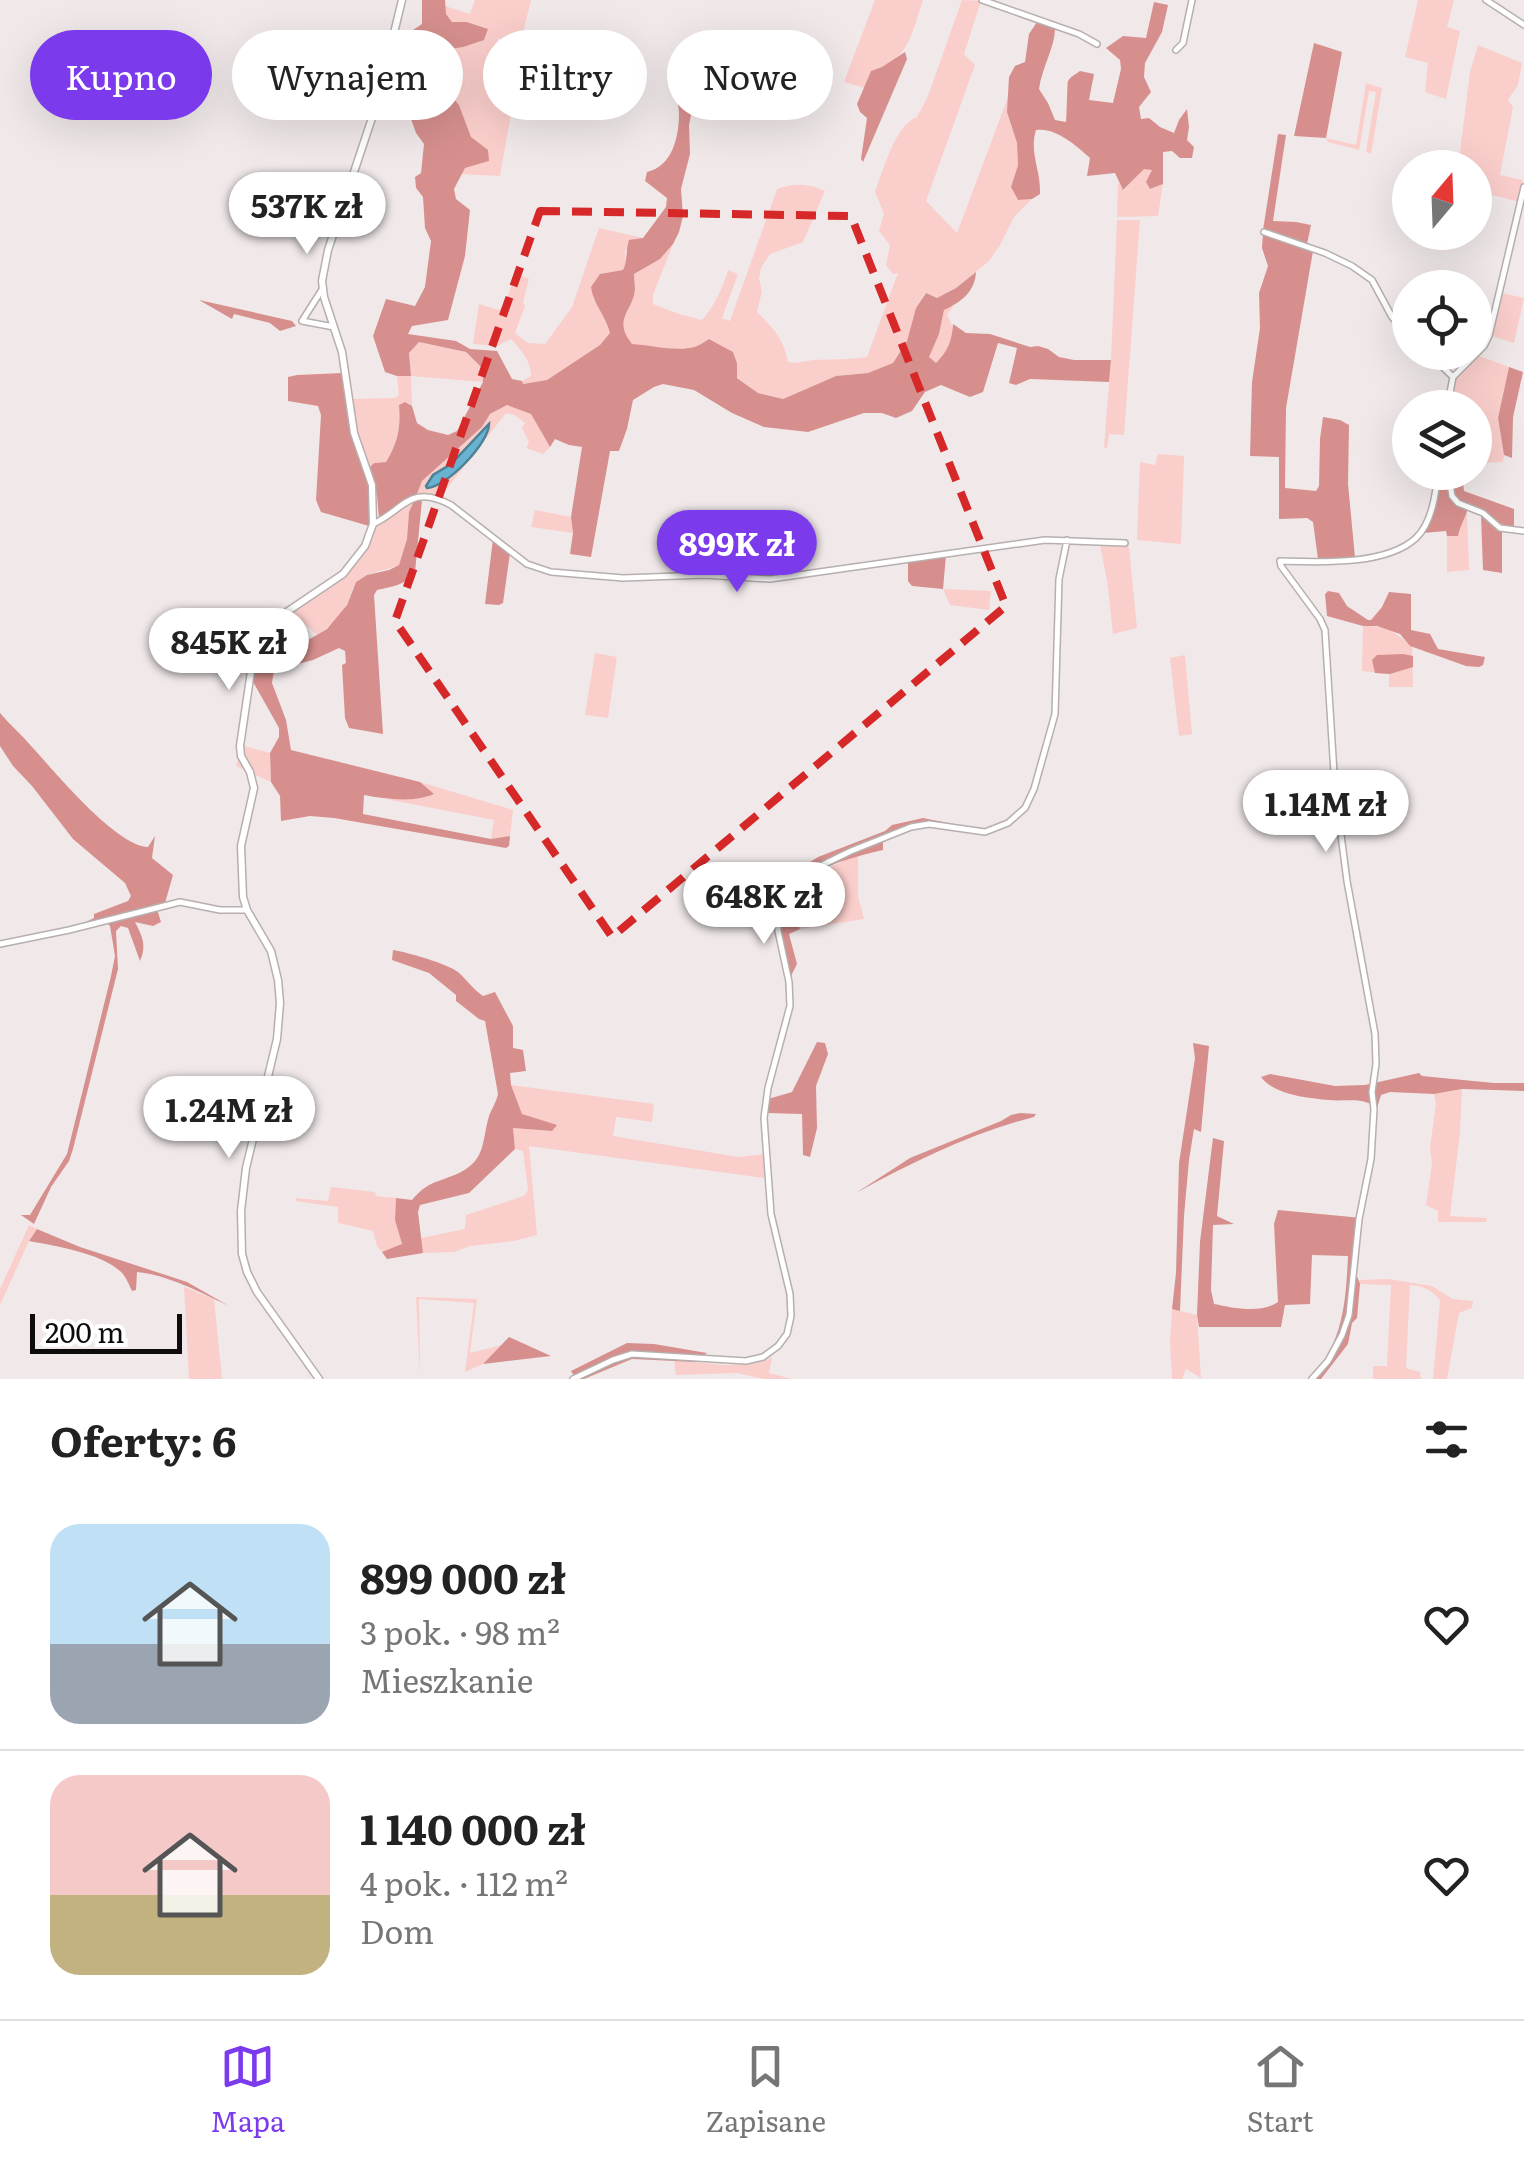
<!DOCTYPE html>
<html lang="pl">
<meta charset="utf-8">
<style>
body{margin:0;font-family:Literata,serif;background:#f6f6f6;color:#222;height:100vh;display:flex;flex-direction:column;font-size:38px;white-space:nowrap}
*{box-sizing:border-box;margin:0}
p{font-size:32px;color:#767676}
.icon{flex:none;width:55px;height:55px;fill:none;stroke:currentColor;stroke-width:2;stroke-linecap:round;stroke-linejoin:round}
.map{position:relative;height:1379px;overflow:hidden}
.panel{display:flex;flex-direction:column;background:#fff;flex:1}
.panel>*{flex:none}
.guide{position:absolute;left:30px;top:30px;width:1000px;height:90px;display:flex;gap:20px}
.needle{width:65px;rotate:19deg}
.buttons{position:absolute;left:1392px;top:150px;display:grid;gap:20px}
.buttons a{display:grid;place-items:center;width:100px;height:100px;border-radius:50%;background:#fff;box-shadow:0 10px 40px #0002;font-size:50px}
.scale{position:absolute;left:30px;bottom:25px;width:152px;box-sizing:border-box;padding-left:10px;border:5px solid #0e0b0b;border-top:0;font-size:28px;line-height:35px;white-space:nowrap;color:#0e0b0b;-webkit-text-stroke:8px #fff;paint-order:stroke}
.price{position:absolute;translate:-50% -85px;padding:0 22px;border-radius:35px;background:#fff;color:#222;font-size:32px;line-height:65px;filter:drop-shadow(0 2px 5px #0008)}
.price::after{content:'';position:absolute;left:50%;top:60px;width:30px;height:22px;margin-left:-15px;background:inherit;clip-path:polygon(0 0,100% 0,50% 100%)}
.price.current{background:#7c3aed;color:#fff}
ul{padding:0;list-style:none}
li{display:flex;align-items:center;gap:30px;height:250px;padding:0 50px}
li+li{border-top:2px solid #e0e0e0}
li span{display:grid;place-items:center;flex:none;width:280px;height:200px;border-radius:30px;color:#555}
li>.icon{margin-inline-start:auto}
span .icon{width:120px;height:120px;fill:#fffc;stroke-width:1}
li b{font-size:42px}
h2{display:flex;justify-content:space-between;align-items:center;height:120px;padding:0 50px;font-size:42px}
.tag{padding:0 35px;border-radius:45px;background:#fff;box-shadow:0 10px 40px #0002;font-size:35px;line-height:90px}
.tag.current{background:#7c3aed;color:#fff}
.dock{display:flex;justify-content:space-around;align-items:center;height:140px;border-top:2px solid #e0e0e0;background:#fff;font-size:28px;color:#767676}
.dock a{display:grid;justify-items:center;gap:5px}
.dock .current{color:#7c3aed}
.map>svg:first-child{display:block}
.green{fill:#facecb}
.forest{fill:#d68f8d}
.water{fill:#68b3d2;stroke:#4d8196;stroke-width:2.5}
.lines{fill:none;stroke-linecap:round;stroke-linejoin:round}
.minor-casing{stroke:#b6afae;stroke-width:8}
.tertiary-casing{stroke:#b6afae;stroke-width:9}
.minor{stroke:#fff;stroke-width:5}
.tertiary{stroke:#fff;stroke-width:6}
.marked{fill:none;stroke:#d62828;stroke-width:8;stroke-dasharray:20 12;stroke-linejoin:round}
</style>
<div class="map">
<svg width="1524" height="1379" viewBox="0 0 1524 1379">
<rect width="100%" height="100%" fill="#f1e9e9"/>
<path class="green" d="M475,0h56l-11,45 -22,-7 -9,34 25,25 -14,79 -39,-2 4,-6 24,-7 -18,-24 -12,-32 -21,-25v-7l4,-7 -2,-10 4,-6 19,-3 25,-18 -21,-7h-15l-6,-8 -1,-8 25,8z
M875,0h48c-12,35 -13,59 -52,71l-6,17 -21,-6z
M962,0l19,1 -17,53 11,11 -49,136 31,32 53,-141 -3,19 10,32 1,22 -7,22 7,13 14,-1 -18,18 -14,28 -11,16 -33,27 -19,10 -12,-5 -9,15 -9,33 -14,22 -25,10 -32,3 -53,23 -25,-6 -21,-16v-14l-4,-11 -23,-13c-6,3 -11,7 -16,8 -17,5 -43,-2 -62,-2 -20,-25 1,-34 3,-55 0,-5 -1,-11 -1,-16l26,-15 13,-15 -20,51v9l26,10 23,6c12,-13 21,-33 26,-50l10,4 -16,44 8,3 47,-132c16,-6 32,-6 48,2l-22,51 -33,12 -9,14 -2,11 3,12 -5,21c16,16 27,27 31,50 10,2 16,-1 26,-2 18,-1 35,0 53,-3l31,-84 -5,1 -7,-9 4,-20 -11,-14 5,-17 -9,-22c8,-21 20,-67 42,-75l11,-21z
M1418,0h36l-7,27 13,4 -14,68 -21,-7 3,-29 -23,-6z
M1478,45l44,18 -4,22 -10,15 5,7 -13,68 23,5 -4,22 -26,-7 -2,4 -16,-3v-28h-17l12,-96z
M1366,83l16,5 -11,66 -5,-2 10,-60 -7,-1 -10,59 -31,-8 -2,-4 30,7z
M1143,169h9l-1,20 12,-5 -5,32 -41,1 1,-34 6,7z
M1117,220h23l-16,215 -15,-1 -2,15 -3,-2 7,-87z
M599,228l44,10 -18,13 1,16 -3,3 -22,4 -8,24 11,16 7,19 -11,12 -53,35 -25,4v-3l9,-5c0,-16 -11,-27 -20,-37l-14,7 -24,-2 6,-40 19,6 7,-4 10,-33 14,6 -6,23 2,4 -10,27 13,10 17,1 27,-37z
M1502,293l22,5 -10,45 -22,-7z
M954,305l-7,10c12,18 3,34 -11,48l-8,-5 11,-24 5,-25z
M419,342l47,10 17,17v13l-72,-6 1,30 -7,-4 -5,3c1,22 -2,37 -14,57l-12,1 -5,5 -13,-36 -5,-33 43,-1 5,-3 -2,-19 14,-1 -2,-22z
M1479,356l30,11 -11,51 6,37 -1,7 -21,1 -7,3v-58h-26l5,-29z
M507,405l24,9 19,33 -7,7 -17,-6 3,-6 -7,-14 3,-5 -11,-8 -8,-2 -65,83 -24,-2 5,-13 60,-54 8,-13z
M1158,454l26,2 -3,88 -44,-4 3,-78 15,3z
M414,501l-5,11 -2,27 -8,26c-13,6 -35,7 -44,19 -3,5 -4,10 -6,15 -6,15 -19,28 -32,36l-26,-24 41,-24 12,-10 21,-24 10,-24 33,-27z
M535,510l36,7 2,16 -42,-6z
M1467,513l2,57 -22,2v-36h11l3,-16z
M1100,545l29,2 8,81 -24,6 -6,-54z
M943,589l48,2 -2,19 -39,-5z
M1363,626c26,0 32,6 49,21l1,40h-24v-13l-27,-3z
M595,653l22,4 -9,61 -23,-3z
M1185,655l7,79 -13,2 -9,-78z
M244,746l26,7 1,29 -35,-16z
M420,782l93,28 -3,26 -19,3 3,-19 -108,-21 41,-2 6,-3z
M858,855v41l6,23 -64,10 -8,-19c12,-35 35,-41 66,-55z
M511,1085l143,19 -2,18 -36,-5 -3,19 125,21 26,-3v24l-235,-32 8,89 -23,6 -44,5 -16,6 -31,1 -2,-15 44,-9 1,-14 58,-19 4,-6 -5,-39 -8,-2 -2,-21 38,3 -29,-17z
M1462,1089l-2,43 -10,84 37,2 -1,4h-48v-11l-12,-6 6,-42 -2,-16 6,-43 -2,-10z
M331,1187l44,5 1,4 20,2 -1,22 7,25 -20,7 -5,-6 -4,-15 -35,-8v-16l-43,-6 1,-3 32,3z
M29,1225l8,4 -8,12 -29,64v-16z
M1389,1279l43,7 21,13 20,2 -1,7 -13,5 -12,66h-14l7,-79c-9,-10 -16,-14 -30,-15l-4,83 14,4 1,7h-48v-13h14l4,-81 -31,-1 -2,-4z
M184,1287l30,12 8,80h-33z
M416,1297l61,2 -7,54 32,-8 -19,19 -18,8 9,-69 -55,-4 1,77z
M1172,1309l25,6 4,63 -15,-9 -4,10h-10l-2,-38z
M772,1357l-3,16 23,6h-28l-27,-6 -61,2 -2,-15c31,2 70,12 98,-3z"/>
<path class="forest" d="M422,0h23l1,14 6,8h15l21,7 -4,11 -21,7 -19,3 -4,6 3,10 -5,8v6l21,25 12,32 17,13 1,11 -24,7 -11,21 2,10 14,11 -5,46 -17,64 -36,6 -4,8 48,7 14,8 27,2 15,28 10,2 1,3 24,-4 53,-35 10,-12c-4,-17 -17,-29 -19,-46l9,-13 23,-4c4,-6 3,-21 6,-30l14,-2 23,-31 1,-9 -22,-17 2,-9c26,-6 32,-36 32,-59 0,-5 -2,-10 -2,-16 1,-11 9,-19 18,-25l4,5 -10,48 1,29 -9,35 2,27 -4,16 -6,12 -13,15 -26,15c0,5 1,11 1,16 -2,21 -23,29 -3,54 18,1 45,8 62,3 5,-1 10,-5 15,-8l24,13 4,11v15l21,15 25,6 53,-23 32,-3 25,-10 14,-22 9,-33 10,-15 11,5 19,-10 20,-16c-1,20 -15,30 -32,38l-5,24 -10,23 7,6c12,-12 16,-22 17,-39l13,9 24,1 40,13 8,-1 10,3 11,8 15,3h37l-2,22 -79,-3 -14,6 -7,-2 8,-35 -19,-5 -15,49 -13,5 -29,-12 -16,7 -13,19 -16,7 -14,-5h-18l-56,19 -44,-5 -32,-14 -38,-23 -31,-6 -9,3 -21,13 -6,29 -8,22h-9l-19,106 -21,-3 3,-21 -2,-16 11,-70 -13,-2 -14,-6 -5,8 -19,-33 -24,-9 -17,9 -8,13 -60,54 -5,13 -14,6 -24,19 -2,-24 -8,-27 5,-5 12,-1c12,-20 15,-35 13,-57l6,-3 7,4 5,17 11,7 20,5 9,-4 26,-49v-13l-17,-17 -47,-10 -10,11 2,23h-14l-12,-4 -12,-36 13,-37 29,7 10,-19 6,-46 -6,-13 -2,-31 -7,-9 -1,-11 6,-4 3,-29 -8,-11 -16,-45 2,-26 8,-20v-10l12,-8z
M1154,2l14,3 -6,27 -17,31 -1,14 7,15 -12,15 2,12 8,-1 11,9 14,6 5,-13 8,-11 2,18 -2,13 7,7 -2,11h-12l-8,-7 -9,1v32l-13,5 -4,-7 6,-12 -8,-1 -21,21 -8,-17 -28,3 3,-18c-14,-13 -35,-31 -54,-28 -7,23 5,40 4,64l-8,5 -14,1 -7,-13 7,-22 -1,-22 -10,-31 2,-35 6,-11 10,-4 4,-28 8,-12 18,7c0,18 -13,38 -16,60l9,14 7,17 11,2c1,-7 1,-39 2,-41 3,-5 8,-7 12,-10l14,3 -5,26 24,3 8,-34 -1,-9 -14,-12 17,-12 23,2z
M1314,43l28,9 -16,86 -32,-2z
M905,52l2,7 -44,103 -2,-3 6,-41 -7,-6 -3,-8 14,-33 11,-4z
M1278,134l8,1 -13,86 23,1 15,3 -4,19 -44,-14z
M1263,233l50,18 -27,157 -1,80 31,3 3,-5 1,-47 3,-22 17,3 9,5 -1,59 7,73 -37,2 -5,-37 -6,-4 -28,1v-62l-29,-1 2,-74 8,-54 -1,-35 9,-27 -6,-18z
M199,300l93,21 4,5 -16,5 -10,-8 -36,-9 -2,5z
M1509,367l14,5 -10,45 -1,41 -8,-3 -6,-37z
M343,373l8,59 16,40 3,21 -1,33 -48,-14 -5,-12 5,-85 -3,-9 -30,-5v-24l9,-2z
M1440,473h22l2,18 50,18v19c-18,-3 -28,-17 -45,-23 -3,12 -8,18 -11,31h-11l-1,-5 -23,2 13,-31z
M422,500l-7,72c-11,14 -21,14 -38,18l-3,5 9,139 -34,-6 -4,-10 -3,-53 4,-2 -1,-12 -6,-3 -26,12 -39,10 -2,13 14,37 5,30 129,32 14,12c-21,9 -48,5 -70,1l-1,19 128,25 19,-3 -1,10 -3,2 -172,-30 -24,-2 -29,5 -1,-25 -9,-14 -1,-29 9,-16v-9l-27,-48 6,-34 5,20 64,-37 20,-24 9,-23 11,-7 22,-5 10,-5 8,-26 2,-27 5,-11z
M1481,515l21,15v43l-19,-3z
M493,539l17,14 -7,50 -4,2 -14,-1z
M946,555l-3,34 -31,-3 -4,-5v-19z
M1328,591l11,2 8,13 21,14h3l11,-13 7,-15 22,2v36l19,4 8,15 47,8 -2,8 -4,2 -13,-1 -56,-20 -10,-12 -23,-8h-14l-36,-10 -2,-22z
M1403,654l10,2v11l-23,7 -15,-1 -3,-13 5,-5z
M0,713c10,12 22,22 32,34 23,25 84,99 116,100l7,-11 -3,22 21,17 -8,28 -89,24 18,-9v-4l34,-13 3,-5 -6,-13 -52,-44 -41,-53 -19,-20 -13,-20z
M923,818l56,11 -53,-8 -75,27 -32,15 -15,9 -21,22 -7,19v23c-4,-20 -7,-36 2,-54l40,-25 67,-26 7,-6z
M883,842v8c-17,4 -57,14 -70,25 -9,7 -18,24 -21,35l8,19 -11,5 8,30 -7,14c-4,-19 -13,-42 -10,-62 7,-46 65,-62 103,-74z
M157,909l4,13 -8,4 -18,-4c7,14 12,23 5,39l-12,-33 -7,-2 -5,5 2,38 -45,180 -4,12 -18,26 -17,37 -13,-9h9l37,-61 44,-178 4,-20 -5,-30 -3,-3z
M393,950c14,2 55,14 65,22 9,8 15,17 25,24l12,-4 18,34v22l10,2 3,21 -16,2 1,12 11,29 35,11 -5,6 -39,-3 2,21 -46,44 -49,12 -2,7 5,41 -36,6 -5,-7 20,-8 -7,-24 1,-22 16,2c18,-21 27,-17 49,-28 25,-13 21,-32 28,-56 3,-8 7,-13 9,-22l-13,-73 -6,-2 -23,-18v-6l-27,-22 -37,-13z
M817,1042l8,1 3,11 -12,32 1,42 -7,29 -7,-2 -1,-41 -35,-1 1,-14 24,-7z
M1193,1043l16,3 -8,86 -7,-3 -5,31 -5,56 -4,95 -8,-2 4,-36 3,-110 16,-105z
M1419,1073l3,3 72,7h30v8l-62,-2 -28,5 -44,-2 -9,3 -4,13c-14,-12 -31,-6 -48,-8 -21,-2 -55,-5 -68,-23l9,-3 65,12 30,-1z
M1020,1113l16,1 -2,3c-63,16 -121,45 -178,76l54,-35 91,-37 10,-6z
M1213,1138l11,3 -7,75 17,8 -21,1 -2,65 3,14c19,4 47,10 64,-2l-4,-78 4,-14 84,8 -6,56 4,10 -3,34 -5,5 -4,21 -27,35h-13c35,-32 38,-78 40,-123l-36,-1 -2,49 -25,1 -4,22h-82l-2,-12 3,-73z
M37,1229l43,18 107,35 42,24c-29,-14 -61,-31 -92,-34l-1,18 -4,1c-3,-6 -6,-15 -12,-20 -20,-18 -64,-25 -91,-30z
M509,1337l42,19 -68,8z
M627,1343l27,1 53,9 -11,9 -64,-3 -48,20h-8l-5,-8z"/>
<path class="water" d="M489,424c0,19 -42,63 -62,64l-1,-2 7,-11 18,-11z"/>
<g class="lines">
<g class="minor-casing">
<path id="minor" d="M982,0l97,34 18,10
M1486,0l38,25
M1176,50l7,-7 9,-43
M1264,232l61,21 27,13 20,14 20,37 18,20
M323,288l-21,33 32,6
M1427,352l26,25
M1447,408l6,-31 31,-31 5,-10 35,-149
M1448,472l4,24 6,7 25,10 17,15 24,3
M373,524c31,-14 37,-41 78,-19l76,59 24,8 72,6 82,-3 65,4 275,-39 80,3
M0,944l69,-14 111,-28 40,8h27
M573,1379l40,-19 19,-6 114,7 17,-4 15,-11 9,-12 4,-18 -1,-22 -19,-80 -7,-96 4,-30 22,-82 -1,-24 -11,-51v-19l3,-10 13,-19 12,-10 45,-22 60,-24 18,-3 56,8 23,-9 17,-15 9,-19 21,-75 4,-135 8,-39
M1312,1379l16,-18 14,-26 7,-20 10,-96 12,-60 3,-50 -2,-17 4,-28 -1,-30 -28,-153 -12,-92 -10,-159 -5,-11 -39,-53 -1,-5c38,1 106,5 136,-23 16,-15 20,-45 22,-66"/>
</g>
<g class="tertiary-casing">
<path id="tertiary" d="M319,1379l-62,-87 -10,-20 -5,-18 -1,-43 5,-43 31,-129 3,-36 -2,-23 -7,-29 -24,-41 -4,-13 -2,-51 13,-58 -4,-16 -9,-16 -1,-10 14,-95 6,-21 83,-56 22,-28 8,-22 -1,-39 -18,-52 -12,-81 -18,-55 -2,-16 6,-31 49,-147 25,-103"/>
</g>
<use href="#minor" class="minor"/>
<use href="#tertiary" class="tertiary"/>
</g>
<path class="marked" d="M540,211l311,5 155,390 -394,331 -217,-316z"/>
</svg>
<div class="buttons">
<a><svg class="needle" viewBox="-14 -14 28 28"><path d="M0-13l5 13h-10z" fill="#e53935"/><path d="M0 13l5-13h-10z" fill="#767676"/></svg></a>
<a><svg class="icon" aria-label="locate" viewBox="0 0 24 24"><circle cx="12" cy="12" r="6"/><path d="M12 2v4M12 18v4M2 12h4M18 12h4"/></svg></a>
<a><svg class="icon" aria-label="layers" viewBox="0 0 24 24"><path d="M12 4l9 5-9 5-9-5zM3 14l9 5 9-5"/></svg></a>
</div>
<div class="scale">200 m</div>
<b class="price" style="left:307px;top:257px">537K zł</b>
<b class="price current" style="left:737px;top:595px">899K zł</b>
<b class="price" style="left:229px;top:693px">845K zł</b>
<b class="price" style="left:1326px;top:855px">1.14M zł</b>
<b class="price" style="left:764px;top:947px">648K zł</b>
<b class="price" style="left:229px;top:1161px">1.24M zł</b>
<div class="guide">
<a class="tag current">Kupno</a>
<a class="tag">Wynajem</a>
<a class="tag">Filtry</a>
<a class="tag">Nowe</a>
</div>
</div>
<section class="panel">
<h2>Oferty: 6<svg class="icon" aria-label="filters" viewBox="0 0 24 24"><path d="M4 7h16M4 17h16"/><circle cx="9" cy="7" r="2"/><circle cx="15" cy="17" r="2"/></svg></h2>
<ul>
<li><span style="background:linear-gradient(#bfe0f5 60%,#9aa5b1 0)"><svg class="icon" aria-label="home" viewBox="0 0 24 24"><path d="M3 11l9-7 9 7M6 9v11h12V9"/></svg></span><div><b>899 000 zł</b><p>3 pok. · 98 m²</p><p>Mieszkanie</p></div><svg class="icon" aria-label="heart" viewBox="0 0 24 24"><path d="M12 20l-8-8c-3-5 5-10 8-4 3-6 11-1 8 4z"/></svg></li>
<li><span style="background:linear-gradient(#f6c9c9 60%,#c2b280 0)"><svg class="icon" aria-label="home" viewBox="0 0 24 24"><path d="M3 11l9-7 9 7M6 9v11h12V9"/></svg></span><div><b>1 140 000 zł</b><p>4 pok. · 112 m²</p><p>Dom</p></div><svg class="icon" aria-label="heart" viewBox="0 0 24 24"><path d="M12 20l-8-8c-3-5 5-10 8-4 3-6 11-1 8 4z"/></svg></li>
</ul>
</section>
<nav class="dock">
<a class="current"><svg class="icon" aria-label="map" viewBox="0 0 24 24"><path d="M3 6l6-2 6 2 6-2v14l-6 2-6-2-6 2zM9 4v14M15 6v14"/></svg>Mapa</a>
<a><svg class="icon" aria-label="saved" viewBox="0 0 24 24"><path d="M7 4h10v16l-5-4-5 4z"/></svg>Zapisane</a>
<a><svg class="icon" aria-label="home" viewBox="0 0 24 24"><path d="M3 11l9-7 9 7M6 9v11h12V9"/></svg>Start</a>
</nav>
